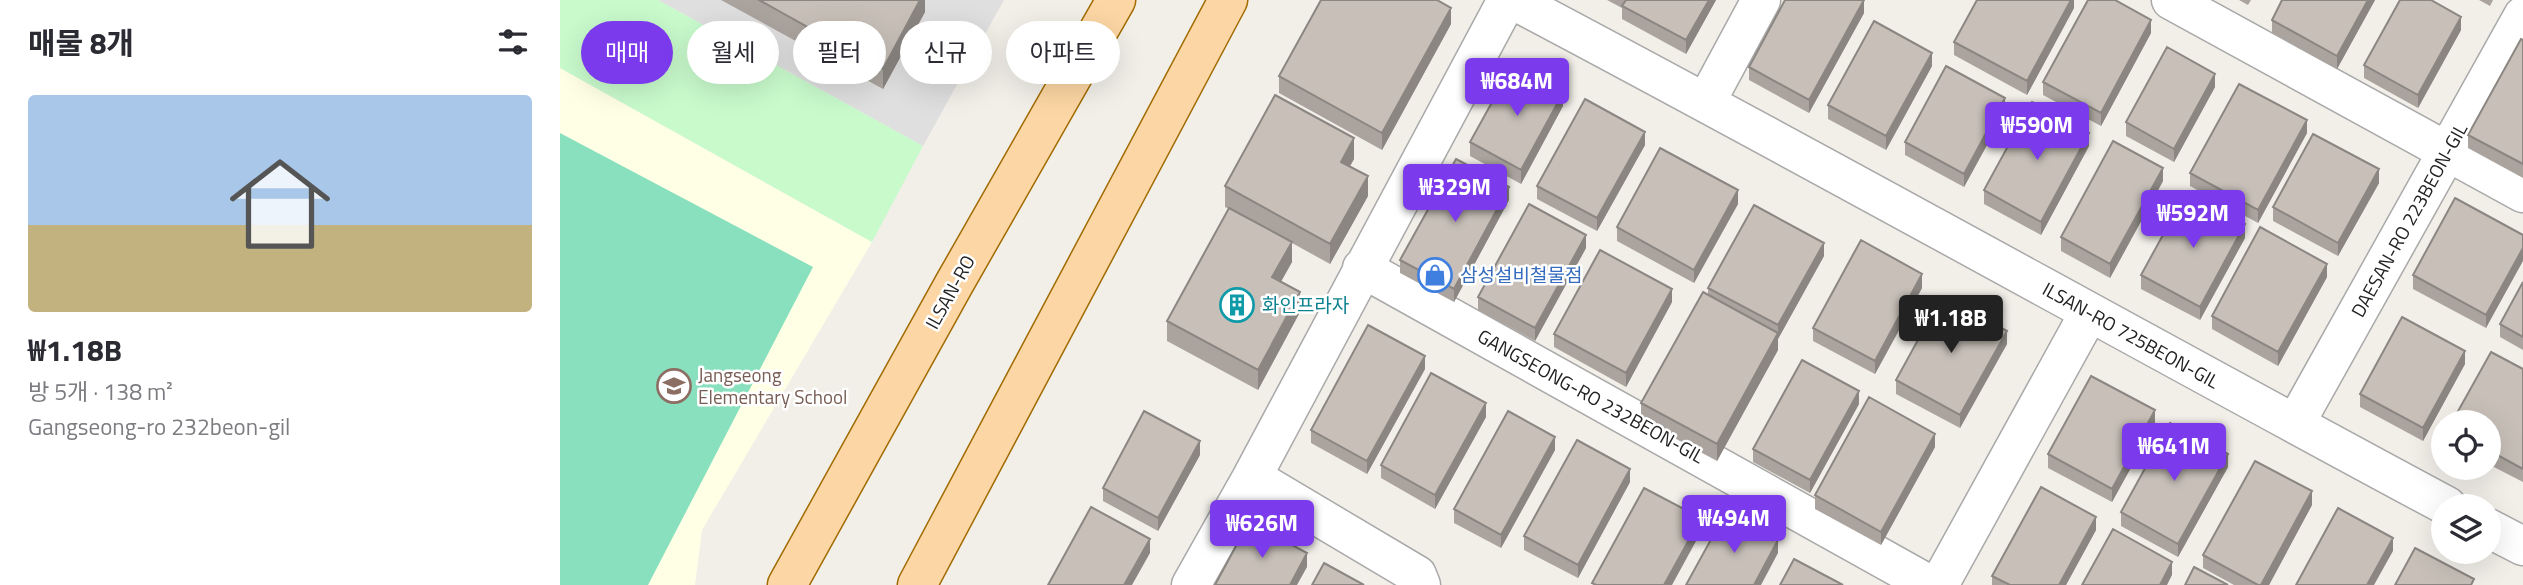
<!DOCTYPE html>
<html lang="ko">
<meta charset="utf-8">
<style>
body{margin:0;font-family:"Titillium Web","Noto Sans KR",sans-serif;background:#f7f7f7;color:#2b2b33;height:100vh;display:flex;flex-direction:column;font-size:26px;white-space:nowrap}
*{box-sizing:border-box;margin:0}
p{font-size:23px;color:#7c7c81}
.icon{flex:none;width:38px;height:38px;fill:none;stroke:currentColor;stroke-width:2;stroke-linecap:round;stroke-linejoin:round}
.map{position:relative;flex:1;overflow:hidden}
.panel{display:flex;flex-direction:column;background:#fff;width:560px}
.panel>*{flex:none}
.banner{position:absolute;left:21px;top:21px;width:665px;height:63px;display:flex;gap:14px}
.buttons{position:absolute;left:1871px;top:410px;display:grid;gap:14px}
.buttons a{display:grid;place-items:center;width:70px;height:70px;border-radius:50%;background:#fff;box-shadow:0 7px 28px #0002;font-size:35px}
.price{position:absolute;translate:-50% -60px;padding:0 16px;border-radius:7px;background:#7c3aed;color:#fff;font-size:23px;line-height:46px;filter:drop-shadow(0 2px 4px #0008)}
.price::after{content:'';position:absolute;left:50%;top:42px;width:21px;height:16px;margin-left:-10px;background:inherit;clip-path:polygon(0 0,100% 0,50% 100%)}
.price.current{background:#222;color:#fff}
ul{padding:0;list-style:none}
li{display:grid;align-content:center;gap:14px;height:371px;padding:0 28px}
li span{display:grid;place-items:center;height:217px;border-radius:7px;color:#555}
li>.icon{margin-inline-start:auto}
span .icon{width:126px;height:126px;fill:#fffc;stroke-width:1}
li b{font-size:30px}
h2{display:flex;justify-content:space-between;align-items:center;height:84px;padding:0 28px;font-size:30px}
.pill{padding:0 24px;border-radius:32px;background:#fff;box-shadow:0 7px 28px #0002;font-size:24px;line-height:63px}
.pill.current{background:#7c3aed;color:#fff}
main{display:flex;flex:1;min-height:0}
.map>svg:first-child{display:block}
.residential{fill:#e0dfdf}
.education{fill:#ffffe5}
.park{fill:#c8facc}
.pitch{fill:#88e0be}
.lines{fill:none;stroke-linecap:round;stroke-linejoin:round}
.minor-casing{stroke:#a9a9a9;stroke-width:41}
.primary-casing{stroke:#a06b00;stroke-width:41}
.minor{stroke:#fff;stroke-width:38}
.primary{stroke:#fcd6a4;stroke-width:38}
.wall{fill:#aba49e}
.shaded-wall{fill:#8b8681}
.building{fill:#c7bfb8;stroke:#8b8681;stroke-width:2}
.labels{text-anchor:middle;stroke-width:5;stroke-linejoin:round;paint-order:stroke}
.street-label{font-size:19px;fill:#222;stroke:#fff}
.shop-label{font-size:19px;fill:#366cbe;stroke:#fff;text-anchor:start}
.culture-label{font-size:19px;fill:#0d838f;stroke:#fff;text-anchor:start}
.education-label{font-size:19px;fill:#785e54;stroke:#fff;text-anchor:start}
</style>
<main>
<section class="panel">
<h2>매물 8개<svg class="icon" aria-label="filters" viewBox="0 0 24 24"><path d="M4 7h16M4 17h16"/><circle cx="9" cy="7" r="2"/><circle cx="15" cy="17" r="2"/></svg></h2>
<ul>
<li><span style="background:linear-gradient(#a9c7e8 60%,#c2b280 0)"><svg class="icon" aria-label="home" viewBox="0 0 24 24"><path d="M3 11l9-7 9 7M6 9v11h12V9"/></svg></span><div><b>₩1.18B</b><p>방 5개 · 138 m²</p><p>Gangseong-ro 232beon-gil</p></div></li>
</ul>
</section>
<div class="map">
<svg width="1963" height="585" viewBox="0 0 1963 585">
<rect width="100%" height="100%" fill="#f2efe9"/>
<path class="residential" d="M98,0h346l-81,146z"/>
<path class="education" d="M0,68l312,174 -170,288 -7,55h-135z"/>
<path class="park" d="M0,0h98l265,146 -51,96 -312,-174z"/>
<path class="pitch" d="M0,133l253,134 -165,318h-88z"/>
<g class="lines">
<g class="minor-casing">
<path id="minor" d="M953,0c313,165 622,339 934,506
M1611,0l352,193
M1146,102l55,-102
M802,268l568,317
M1735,424l228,-408
M692,477l165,98 4,10
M1928,528l35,18
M631,585l61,-108 255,-477
M1379,585l150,-272"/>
</g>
<g class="primary-casing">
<path id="primary" d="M227,585l167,-301 162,-284
M357,585l311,-585"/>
</g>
<use href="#minor" class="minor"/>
<use href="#primary" class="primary"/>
</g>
<path class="wall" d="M161,0h204v12l-42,77z
M1047,0h109l-30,54 -64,-35v-11z
M1514,0v8l-47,87 -73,-40v-13z
M1679,0h12l-3,5z
M1815,0l-38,69 -65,-36v-13z
M1919,0h14l-3,6z
M1304,13l-55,100 -60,-33v-13z
M891,24l-69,126 -103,-57v-17z
M1901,30l-43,78 -54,-30v-13z
M1591,33l-50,93 -58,-31v-13z
M1963,40v138l-55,-30v-13z
M1372,66l-46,84 -58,-31v-14z
M1655,87l-41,75 -48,-26v-14z
M1003,106l-42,78 -51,-28v-14z
M1445,112l-41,75 -59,-32v-13z
M1747,133l-49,90 -68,-37v-13z
M1085,145l-48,86 -60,-32v-13z
M1529,146l-48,89 -57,-31v-14z
M794,159l-4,7 18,30 -38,68 -38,-21v19l-11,20 19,30 -42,78 -91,-49v-20l62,-112 -4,-2v-21z
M1603,181l-53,97 -49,-27v-14z
M1819,183l-41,73 -65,-35v-14z
M949,200l-55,102 -54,-29v-13z
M1178,204l-44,79 -77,-42v-14z
M1963,235l-37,93 -73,-39v-14z
M1685,238l-45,82 -59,-31v-14z
M1026,248l-51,93 -57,-31v-13z
M1264,256l-46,83v11l-61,111 -76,-41v-17l67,-108v-7z
M1767,277l-49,89 -66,-37v-13z
M1963,282v68l-23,-13v-13z
M1362,288l-47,86 -62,-33v-13z
M1112,302l-46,85 -72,-40v-13z
M1447,344l-47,84 -64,-34v-14z
M1905,364l-42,77 -63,-34v-13z
M865,369l-58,105 -56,-31v-13z
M1963,369v113l-35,-18v-42z
M1299,404l-49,89 -57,-31v-13z
M926,417l-51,92 -54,-31v-13z
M1595,424l-43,78 -64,-34v-14z
M1375,447l-54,98 -66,-36v-14z
M995,450l-54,98 -47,-25v-14z
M640,455l-42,76 -55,-30v-13z
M1668,467l-50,90 -57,-31v-14z
M1070,482l-52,96 -54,-28v-14z
M1752,505l-43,80h-35l-31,-17v-13z
M1536,530l-30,55h-74v-9z"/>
<path class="shaded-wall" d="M360,0h5v12l-42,77v-20z
M1149,0h7l-30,54v-14z
M1304,0v13l-55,100v-13z
M1511,0h3v8l-47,87v-14z
M1808,0h7l-38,69v-13z
M891,8v16l-69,126v-17z
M1901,17v13l-43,78v-13z
M1591,20v13l-50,93v-13z
M1372,53v13l-46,84v-14z
M1655,74v13l-41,75v-13z
M1003,93v13l-42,78v-14z
M1445,98v14l-41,75v-13z
M1747,120v13l-49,90v-13z
M1085,132v13l-48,86v-13z
M1529,133v13l-48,89v-13z
M794,138v21l-13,23v-20z
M1603,168v13l-53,97v-14z
M1819,169v14l-41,73v-13z
M808,176v20l-38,68v-20z
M949,187v13l-55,102v-13z
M1178,190v14l-44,79v-13z
M1685,224v14l-45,82v-13z
M1026,235v13l-51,93v-13z
M732,242v20l-20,35v-20z
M1264,243v13l-46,83v11l-61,111v-17l61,-111v-8z
M1963,248v13l-37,67v-13z
M1767,264v13l-49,89v-14z
M1362,274v14l-47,86v-13z
M1112,289v13l-46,85v-14z
M740,292v20l-42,78v-20z
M1447,331v13l-47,84v-13z
M1905,351v13l-42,77v-13z
M865,356v13l-58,105v-13z
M1299,391v13l-49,89v-13z
M926,403v14l-51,92v-14z
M1595,410v14l-43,78v-13z
M1375,434v13l-54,98v-13z
M995,437v13l-54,98v-13z
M640,441v14l-42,76v-13z
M1668,454v13l-50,90v-13z
M1070,469v13l-52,96v-13z
M1752,491v14l-43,80h-8z
M1536,517v13l-30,55h-7z
M1141,518v14l-29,53h-8z
M1833,538v13l-19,34h-7z
M590,539v14l-18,32h-8z
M1218,540v13l-17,32h-7z
M747,553v14l-10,18h-7z
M1612,562v13l-5,10h-7z"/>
<path class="building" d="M199,0h161l-37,69z
M761,0h116l14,8 -69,125 -103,-57z
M1066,0h83l-23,40 -64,-34z
M1225,0h79l-55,100 -60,-33z
M1417,0h94l-44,81 -73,-39z
M1528,0h27l36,20 -50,93 -58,-31z
M1722,0h86l-31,56 -65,-36z
M1840,0h31l30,17 -43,78 -54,-30z
M1314,21l58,32 -46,83 -58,-31z
M1961,39l2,1v124l-55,-29z
M1607,47l48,27 -41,75 -48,-27z
M952,66l51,27 -42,77 -51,-28z
M1386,66l59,32 -41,76 -59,-32z
M1679,84l68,36 -49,90 -68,-37z
M715,95l79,43 -13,24 27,14 -38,68 -105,-58z
M1025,99l60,33 -48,86 -60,-32z
M1472,102l57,31 -48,89 -57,-32z
M1753,134l66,35 -41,74 -65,-36z
M1553,141l50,27 -53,96 -49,-27z
M1100,148l78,42 -44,80 -77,-43z
M896,159l53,28 -55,102 -54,-29z
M1626,193l59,31 -45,83 -59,-32z
M1895,198l68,37v13l-37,67 -73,-40z
M969,204l57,31 -51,93 -57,-31z
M1194,205l70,38 -46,82 -70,-37z
M669,208l63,34 -20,35 28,15 -42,78 -91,-49z
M1700,227l67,37 -49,88 -66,-36z
M1301,240l61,34 -47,87 -62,-33z
M1040,250l72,39 -46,84 -72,-39z
M1963,282v55l-23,-13z
M1143,292l75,41 -61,111 -76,-41z
M1382,296l65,35 -47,84 -64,-35z
M1842,317l63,34 -42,77 -63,-34z
M808,325l57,31 -58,105 -56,-31z
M1931,352l32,17v100l-35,-19v-28h-36z
M1242,360l57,31 -49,89 -57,-31z
M871,373l55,30 -51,92 -54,-30z
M1531,376l64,34 -43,79 -64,-35z
M1309,397l66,37 -54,98 -66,-37z
M584,411l56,30 -42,77 -55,-30z
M948,411l47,26 -54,98 -47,-26z
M1610,423l58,31 -50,90 -57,-32z
M1017,440l53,29 -52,96 -54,-29z
M1695,461l57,30 -51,94h-3l-55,-30z
M1481,487l55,30 -37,68h-49l-18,-9z
M1084,488l57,30 -37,67h-68l-4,-2z
M531,507l59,32 -26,46h-76z
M1778,508l55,30 -26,47h-71z
M1166,512l52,28 -24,45h-68z
M689,522l58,31 -17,32h-75z
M1553,529l59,33 -12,23h-78z
M1855,548l59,31 -3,6h-76z
M1234,559l49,26h-63z
M764,563l40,22h-52z
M1634,567l34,18h-43z"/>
<defs>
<g id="shop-ring" transform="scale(1.75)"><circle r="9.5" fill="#fff" stroke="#3f7fe0" stroke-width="1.5"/><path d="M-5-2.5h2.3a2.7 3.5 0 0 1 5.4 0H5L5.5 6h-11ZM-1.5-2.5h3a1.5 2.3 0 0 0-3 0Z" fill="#3f7fe0"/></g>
<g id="building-ring" transform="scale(1.75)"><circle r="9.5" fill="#fff" stroke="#0f9aa8" stroke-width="1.5"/><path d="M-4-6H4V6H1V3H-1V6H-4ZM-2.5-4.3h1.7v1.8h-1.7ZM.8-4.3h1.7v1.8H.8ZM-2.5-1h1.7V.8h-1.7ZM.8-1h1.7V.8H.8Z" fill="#0f9aa8"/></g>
<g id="school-ring" transform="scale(1.75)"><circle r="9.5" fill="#fff" stroke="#8d6e63" stroke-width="1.5"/><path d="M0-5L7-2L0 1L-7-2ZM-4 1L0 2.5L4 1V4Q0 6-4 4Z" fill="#8d6e63"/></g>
</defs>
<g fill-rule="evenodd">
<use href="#shop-ring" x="875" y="275"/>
<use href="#building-ring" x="677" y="305"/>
<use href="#school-ring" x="114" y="386"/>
</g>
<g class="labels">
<g class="street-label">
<text transform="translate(1849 220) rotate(-61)" y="7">DAESAN-RO 223BEON-GIL</text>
<text transform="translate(390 292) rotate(-61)" y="7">ILSAN-RO</text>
<text transform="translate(1571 335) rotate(29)" y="7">ILSAN-RO 725BEON-GIL</text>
<text transform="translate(1031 396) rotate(29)" y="7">GANGSEONG-RO 232BEON-GIL</text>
</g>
<g class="shop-label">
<text x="900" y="282">삼성설비철물점</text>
</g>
<g class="culture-label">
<text x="702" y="312">화인프라자</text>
</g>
<g class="education-label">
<text x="138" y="382">Jangseong<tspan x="138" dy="22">Elementary School</tspan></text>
</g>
</g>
</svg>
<div class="buttons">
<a><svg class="icon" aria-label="locate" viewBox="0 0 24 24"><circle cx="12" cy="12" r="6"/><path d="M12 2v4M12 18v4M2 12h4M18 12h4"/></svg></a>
<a><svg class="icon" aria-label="layers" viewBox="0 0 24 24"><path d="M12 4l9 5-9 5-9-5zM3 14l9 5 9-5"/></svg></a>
</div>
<b class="price" style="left:957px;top:118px">₩684M</b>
<b class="price" style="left:1477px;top:162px">₩590M</b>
<b class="price" style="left:895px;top:224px">₩329M</b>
<b class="price" style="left:1633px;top:250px">₩592M</b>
<b class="price current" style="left:1391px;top:355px">₩1.18B</b>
<b class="price" style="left:1614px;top:483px">₩641M</b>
<b class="price" style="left:1174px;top:555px">₩494M</b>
<b class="price" style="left:702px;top:560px">₩626M</b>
<div class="banner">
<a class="pill current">매매</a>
<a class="pill">월세</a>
<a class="pill">필터</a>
<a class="pill">신규</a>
<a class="pill">아파트</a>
</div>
</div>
</main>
